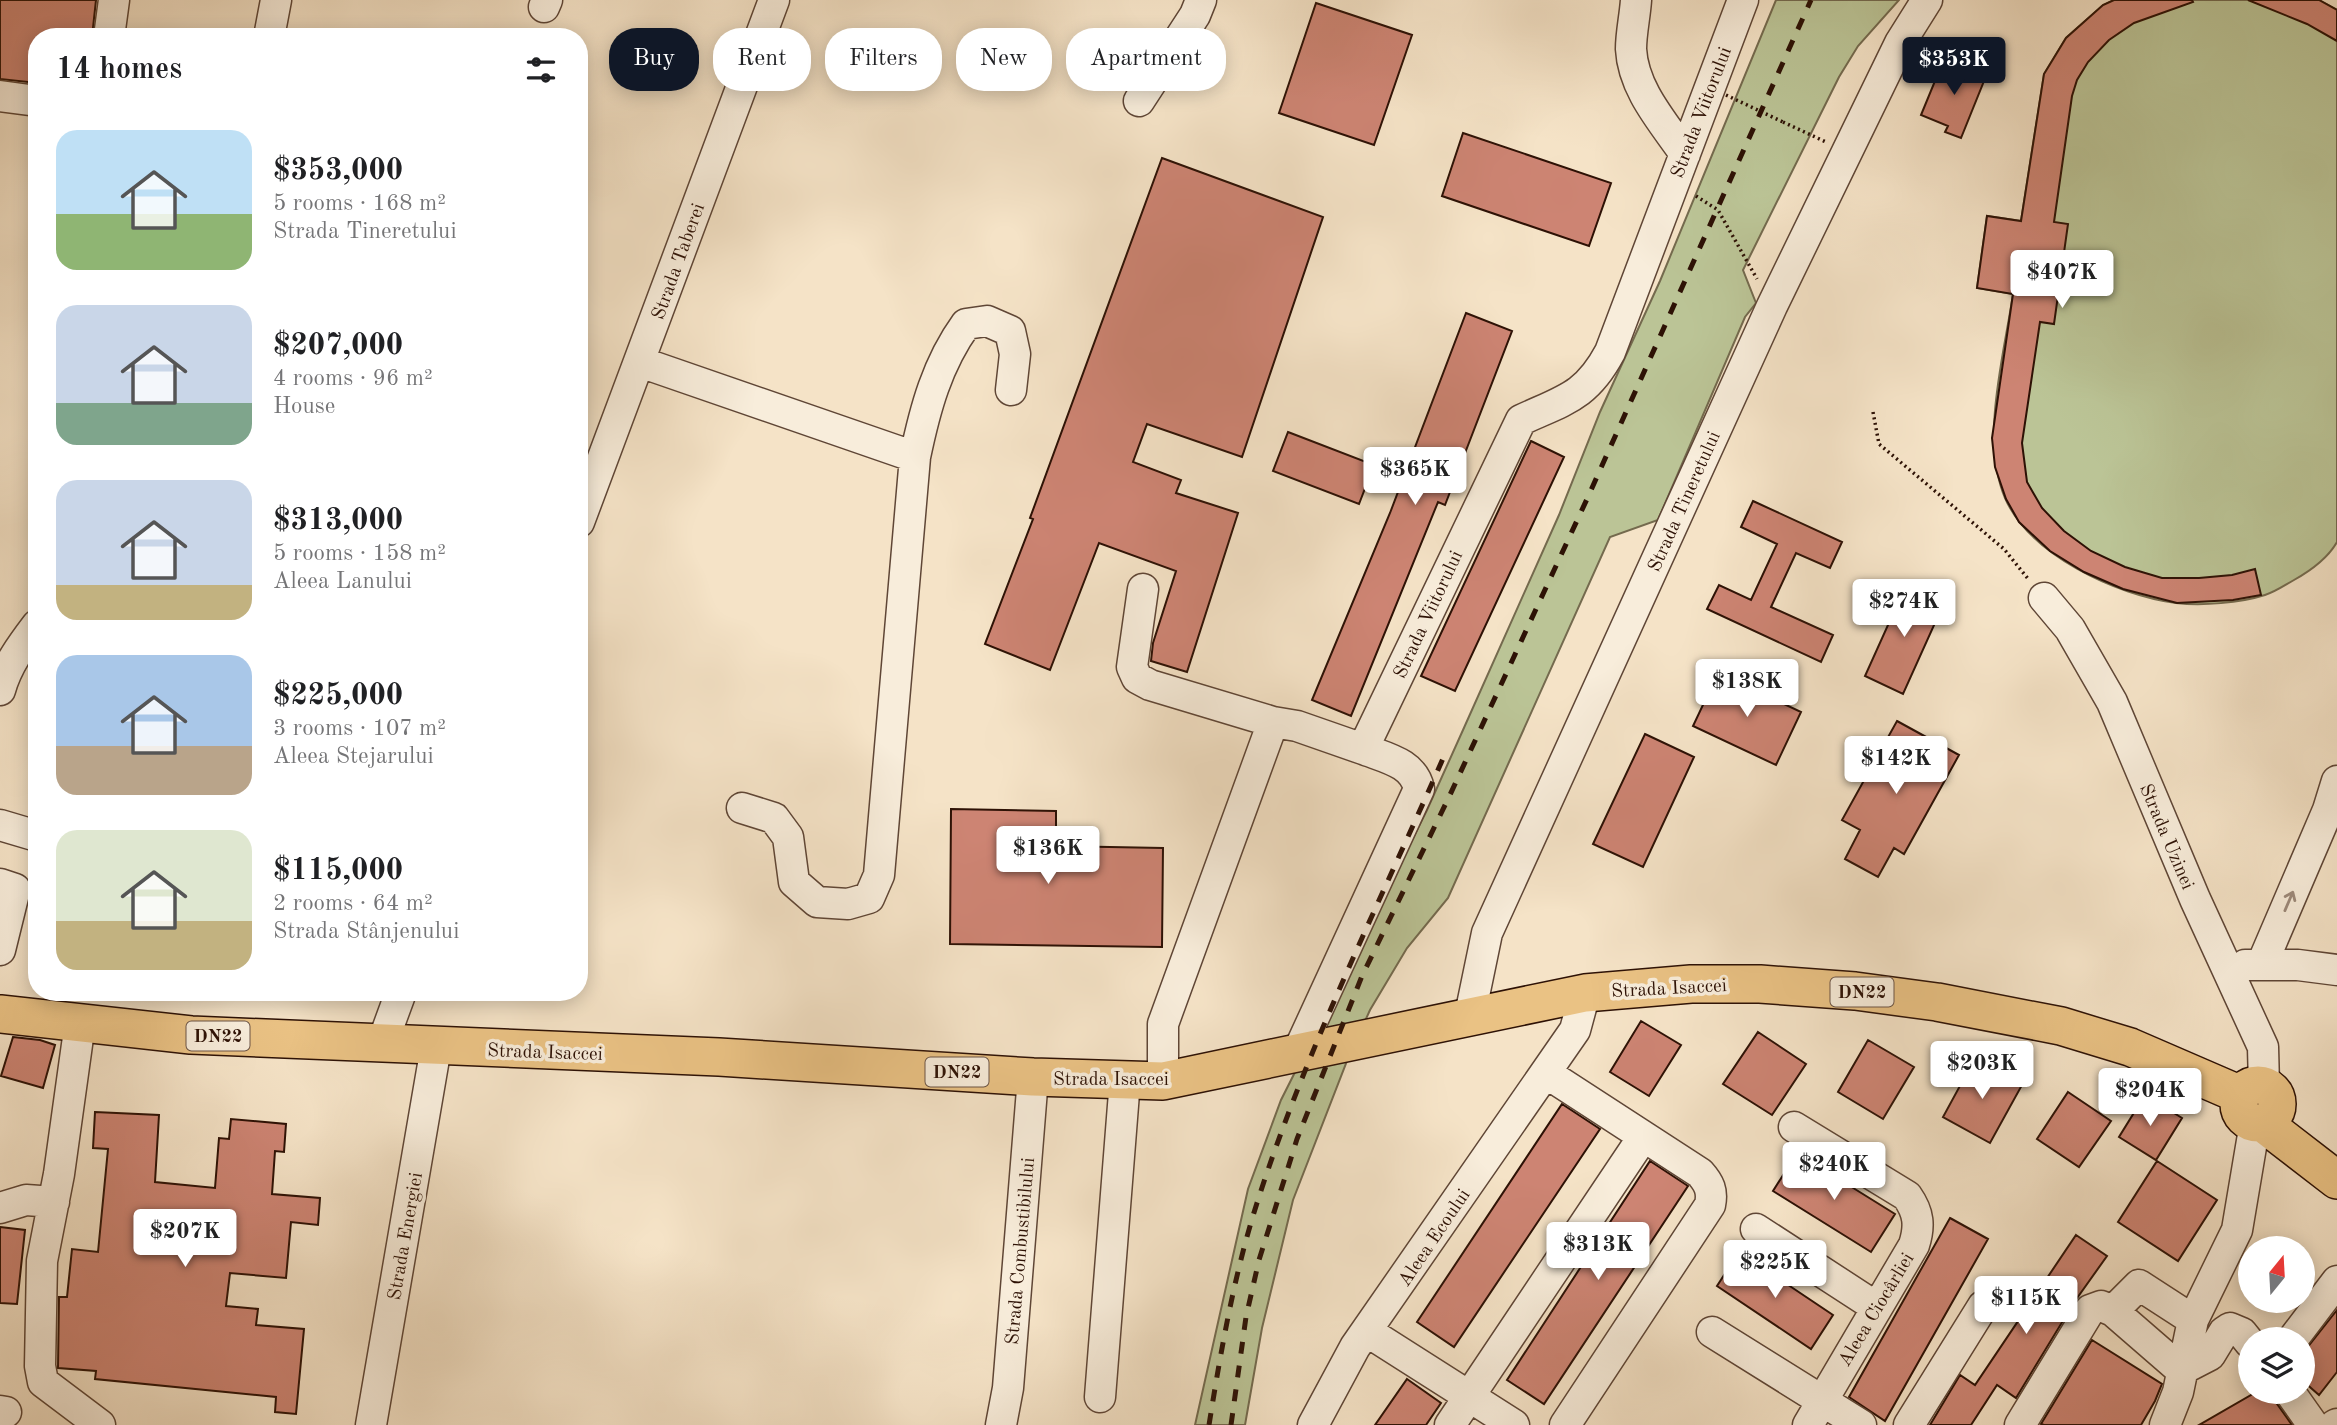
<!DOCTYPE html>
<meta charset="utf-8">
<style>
body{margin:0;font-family:"Old Standard TT",serif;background:#f6f6f6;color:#202124;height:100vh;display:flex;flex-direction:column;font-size:26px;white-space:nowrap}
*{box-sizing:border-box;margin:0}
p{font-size:23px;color:#757577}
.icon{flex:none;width:38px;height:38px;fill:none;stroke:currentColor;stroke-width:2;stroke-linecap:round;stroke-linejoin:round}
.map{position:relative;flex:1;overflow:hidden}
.sheet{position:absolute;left:28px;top:28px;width:560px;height:973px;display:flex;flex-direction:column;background:#fff;border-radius:28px;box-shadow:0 4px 18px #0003}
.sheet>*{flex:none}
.guide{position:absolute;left:609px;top:28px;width:665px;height:63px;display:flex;gap:14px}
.needle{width:46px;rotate:18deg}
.controls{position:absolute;left:2238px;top:1236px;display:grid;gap:14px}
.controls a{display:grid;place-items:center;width:77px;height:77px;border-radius:50%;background:#fff;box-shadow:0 4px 18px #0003;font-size:35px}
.price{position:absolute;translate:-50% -60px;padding:0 16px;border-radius:7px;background:#fff;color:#222;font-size:23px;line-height:46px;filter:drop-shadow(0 2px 4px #0008)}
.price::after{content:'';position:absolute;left:50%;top:42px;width:21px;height:16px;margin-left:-10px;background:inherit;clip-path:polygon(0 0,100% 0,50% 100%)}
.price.selected{background:#111827;color:#fff}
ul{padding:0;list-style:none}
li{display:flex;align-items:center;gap:21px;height:175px;padding:0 28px}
li span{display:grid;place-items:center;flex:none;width:196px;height:140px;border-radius:21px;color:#555}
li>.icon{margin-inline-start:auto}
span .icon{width:84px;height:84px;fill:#fffc;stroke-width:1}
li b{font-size:30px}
h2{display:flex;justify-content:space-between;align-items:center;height:84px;padding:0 28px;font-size:30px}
.tag{padding:0 24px;border-radius:28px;background:#fff;box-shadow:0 4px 18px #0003;font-size:24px;line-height:63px}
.tag.selected{background:#111827;color:#fff}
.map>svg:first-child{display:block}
.green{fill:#bbc496;stroke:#746a4e;stroke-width:2}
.building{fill:#cd8473;stroke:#2d1105;stroke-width:2}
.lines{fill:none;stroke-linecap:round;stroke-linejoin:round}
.minor-casing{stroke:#5f4636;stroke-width:33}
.major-casing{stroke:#2d1105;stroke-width:40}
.path{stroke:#2d1105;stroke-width:3.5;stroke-dasharray:2 3.5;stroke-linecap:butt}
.minor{stroke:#f8eddb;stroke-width:30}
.major{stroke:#eac284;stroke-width:37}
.rail{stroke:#2d1105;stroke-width:5;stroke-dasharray:12 12;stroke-linecap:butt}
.path-bridge{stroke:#2d1105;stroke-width:3.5;stroke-dasharray:2 3.5;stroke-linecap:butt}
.oneway{stroke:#9d8a7b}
.labels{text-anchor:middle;stroke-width:7;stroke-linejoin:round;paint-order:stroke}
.shield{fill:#f8eddb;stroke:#6a5345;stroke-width:2}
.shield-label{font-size:18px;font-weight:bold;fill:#2d1105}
.street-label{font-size:19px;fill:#2d1105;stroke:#f8eddb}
</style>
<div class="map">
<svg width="2337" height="1425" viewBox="0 0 2337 1425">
<rect width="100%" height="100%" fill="#f5e3c7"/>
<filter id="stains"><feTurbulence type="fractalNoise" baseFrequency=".00286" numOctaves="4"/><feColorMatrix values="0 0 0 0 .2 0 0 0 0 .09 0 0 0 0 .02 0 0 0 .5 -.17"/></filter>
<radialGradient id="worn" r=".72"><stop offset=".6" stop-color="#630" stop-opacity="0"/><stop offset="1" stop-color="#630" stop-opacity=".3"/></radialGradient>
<path class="green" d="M1776,0h123l-41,46 -19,31 -96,193 13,33 -11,14 -87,203 -48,17 -162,361 -41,50 -37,62 -23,51 -54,139 -31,128 -17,97h-50l53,-236 33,-89 146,-290 36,-80 96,-215 41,-103 60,-131z
M2114,0h205l18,10v532c-9,16 -27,29 -43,38 -9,5 -19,12 -29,15 -25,8 -63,11 -89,8 -60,-8 -146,-48 -171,-105 -25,-59 -1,-142 8,-204l-36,-6 10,-72 34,5 23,-147 22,-36 37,-33z"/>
<path class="building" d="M0,0h96l-4,37h-55v46l-37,-4z
M2114,0h78l1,2 -59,21 -25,17 -21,22 -11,18 -5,16 -18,126 14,2 -14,100 -14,-2 -18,121 5,39 15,26 22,23 27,20 34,16 37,11h37l33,-3 23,-6 6,26 -28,5 -56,3 -54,-14 -39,-17 -34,-21 -31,-29 -13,-23 -11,-32 -3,-29 21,-144 -36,-6 10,-72 34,5 23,-147 22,-36 37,-33z
M2248,0h71l18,10v31l-30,-17z
M1316,3l96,32 -38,110 -95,-32z
M1944,59l42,17 -25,62 -16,-6 3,-6 -27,-11z
M1463,133l148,50 -22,63 -147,-50z
M1162,158l161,59 -81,240 -95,-33 -14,38 48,18 -5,13 62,20 -51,159 -36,-11 2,-18 23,-72 -77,-28 -49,127 -65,-26 48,-125 -3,-1z
M1466,313l46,18 -67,174 -7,-3 -87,214 -39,-16 78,-187z
M1288,432l86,33 -15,39 -86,-33z
M1531,441l33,16 -109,234 -34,-15z
M1753,501l89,41 -12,26 -34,-15 -25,54 62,28 -12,27 -114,-53 12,-24 32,15 26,-56 -36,-17z
M1906,585l38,18 -41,91 -38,-18z
M1718,673l83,39 -25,53 -83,-39z
M1897,721l62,34 -55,99 -10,-6 -16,29 -33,-18 15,-29 -18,-10z
M1645,734l49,23 -51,110 -50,-23z
M951,809l105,2v35l107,2 -1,99 -212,-3z
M1641,1021l40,24 -32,51 -39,-24z
M1758,1032l48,32 -34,51 -49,-31z
M13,1037l27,3 15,5 -12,43 -42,-12z
M1868,1040l46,27 -31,52 -45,-27z
M1974,1060l48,25 -32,58 -47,-26z
M2068,1092l43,29 -32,46 -42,-28z
M2145,1095l37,23 -26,42 -37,-23z
M1562,1104l38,25 -146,218 -37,-25z
M95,1112l64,3 -4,67 60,6 4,-50 10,1 2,-20 55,5 -2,28 -9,-1 -3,43 48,4 -2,27 -27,-3 -5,56 -56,-5 -4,33 32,3 -2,16 48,4 -8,85 -21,-2 1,-15 -181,-18 1,-8 -38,-3 1,-71h8l5,-48 26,3 10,-103 -15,-1z
M1797,1153l98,61 -24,38 -98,-61z
M1650,1161l38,25 -144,218 -37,-24z
M2157,1161l60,39 -39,61 -60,-39z
M1950,1218l38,21 -103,182 -36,-24z
M0,1227l25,3 -8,74 -17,-1z
M2076,1235l31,21 -32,45 -59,97 -19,-13 -26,40h-41l30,-50 15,10z
M1739,1252l94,63 -22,34 -94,-63z
M2337,1310v62l-18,23 -16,-14v-28z
M2092,1340l70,44 -7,17 -14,24h-97l-3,-1z
M1407,1379l34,24 -15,22h-51z
M2258,1391h14l3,10 17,24h-93z"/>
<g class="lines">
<g class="minor-casing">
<path id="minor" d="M1636,0c-1,16 -5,33 -5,49 2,40 32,73 54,105
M544,7l3,-7
M109,37l5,-37
M269,37l7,-37
M0,96l37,5
M1139,101l56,-86 6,-15
M640,362l275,95
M579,522l195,-522
M1143,589l-11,78 5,11 13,7 123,37
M2044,598l26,31 42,73 83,197 68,148 1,39
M0,690c7,-25 21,-44 37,-65
M742,808l32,10 14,19 6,45 23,20 31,2 21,-6 10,-23 36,-418c10,-48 22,-93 51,-133l21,-3 23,10 5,23 -4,36
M0,825l37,11
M0,884l15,5 -15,61
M2262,964l66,-154 9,-29
M2245,965h53l39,5
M1470,1015l17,-82 285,-627 128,-263 27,-43
M80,1023l-21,151 -17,87 -2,105 3,16 57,43
M382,1044l19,-52
M1297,1054l122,-265c-5,-26 -33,-31 -56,-40
M1546,1073l154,100c9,10 13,18 10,32l-145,220
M1163,1081v-57l110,-302 24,4 66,23 158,-329c43,-20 65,-23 89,-68l133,-352
M1794,1127l113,69c12,17 13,30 7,49l-106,180
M0,1208l26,-8 28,2
M1756,1229l120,78
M2113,1311l26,-26 54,35
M1368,1332l146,93
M1712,1332l149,93
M2293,1339l44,-58
M2181,1370l29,-15 14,-23 6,-4 12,5 8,10
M2289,1391l24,34
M1100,1397l25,-317
M0,1411l6,1
M371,1425l65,-378
M1001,1425l7,-37 25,-311
M1313,1425l42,-78 220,-317 10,-37
M1450,1425l193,-288
M1909,1425l74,-119
M2020,1425l70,-115 11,-4 12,5 68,59
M2165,1425l13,-33 15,-72 44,-90 18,-107
M2335,1425l2,-1"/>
</g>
<g class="major-casing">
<path id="major" d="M0,1014l191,21 528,22 314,20 130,4 422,-88 106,-9h69l95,7 82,11 124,24 69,21 111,48
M2239 1104a19 19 0 1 1 38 0a19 19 0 1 1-38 0Z
M2263,1123l74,57"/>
</g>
<path class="path" d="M1783,122l43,20
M1696,196l22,14 39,69
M1873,412l6,32 125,105 25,31"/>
<use href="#minor" class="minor"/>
<use href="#major" class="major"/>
<path class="rail" d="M1209,1425c12,-75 25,-150 48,-222 49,-154 123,-301 188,-449
M1231,1425l15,-108 13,-57 38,-121 65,-163 87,-179 138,-298 224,-499"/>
<path class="path-bridge" d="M1726,95l57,27"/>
</g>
<defs><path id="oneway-shaft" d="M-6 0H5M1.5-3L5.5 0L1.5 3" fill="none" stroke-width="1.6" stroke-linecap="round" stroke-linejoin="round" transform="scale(1.75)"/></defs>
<use class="oneway" href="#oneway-shaft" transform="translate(2289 901) rotate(-67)"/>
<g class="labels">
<g class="shield">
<rect x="1830.5" y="977.5" width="63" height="29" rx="5"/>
<rect x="186.5" y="1021.5" width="63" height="29" rx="5"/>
<rect x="925.5" y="1057.5" width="63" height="29" rx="5"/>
</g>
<g class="shield-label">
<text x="1862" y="998">DN22</text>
<text x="218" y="1042">DN22</text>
<text x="957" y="1078">DN22</text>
</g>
<g class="street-label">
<text transform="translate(1700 112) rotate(-69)" y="7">Strada Viitorului</text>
<text transform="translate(677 261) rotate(-70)" y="7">Strada Taberei</text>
<text transform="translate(1683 501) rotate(-66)" y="7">Strada Tineretului</text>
<text transform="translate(1427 614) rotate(-65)" y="7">Strada Viitorului</text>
<text transform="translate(2168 836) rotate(67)" y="7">Strada Uzinei</text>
<text transform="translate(1669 987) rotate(-3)" y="7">Strada Isaccei</text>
<text transform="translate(545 1051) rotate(2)" y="7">Strada Isaccei</text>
<text x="1111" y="1085">Strada Isaccei</text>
<text transform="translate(404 1236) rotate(-80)" y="7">Strada Energiei</text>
<text transform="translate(1433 1237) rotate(-56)" y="7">Aleea Ecoului</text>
<text transform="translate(1019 1251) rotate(-85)" y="7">Strada Combustibilului</text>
<text transform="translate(1875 1309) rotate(-59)" y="7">Aleea Ciocârliei</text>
</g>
</g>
<rect width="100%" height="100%" filter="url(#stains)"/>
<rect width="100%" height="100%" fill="url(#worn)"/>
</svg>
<div class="controls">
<a><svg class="needle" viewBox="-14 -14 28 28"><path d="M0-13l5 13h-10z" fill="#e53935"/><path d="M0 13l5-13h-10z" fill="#757577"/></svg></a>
<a><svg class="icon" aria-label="layers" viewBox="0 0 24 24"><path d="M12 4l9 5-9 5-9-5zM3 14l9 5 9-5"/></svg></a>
</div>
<b class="price selected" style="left:1954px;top:97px">$353K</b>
<b class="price" style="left:2062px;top:310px">$407K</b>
<b class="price" style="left:1415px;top:507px">$365K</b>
<b class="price" style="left:1904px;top:639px">$274K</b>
<b class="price" style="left:1747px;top:719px">$138K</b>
<b class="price" style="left:1896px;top:796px">$142K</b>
<b class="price" style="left:1048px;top:886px">$136K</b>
<b class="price" style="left:1982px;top:1101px">$203K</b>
<b class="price" style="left:2150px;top:1128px">$204K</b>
<b class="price" style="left:1834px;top:1202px">$240K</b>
<b class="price" style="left:185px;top:1269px">$207K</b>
<b class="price" style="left:1598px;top:1282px">$313K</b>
<b class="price" style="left:1775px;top:1300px">$225K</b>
<b class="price" style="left:2026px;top:1336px">$115K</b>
<div class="guide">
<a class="tag selected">Buy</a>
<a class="tag">Rent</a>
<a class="tag">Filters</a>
<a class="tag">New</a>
<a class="tag">Apartment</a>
</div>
<section class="sheet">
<h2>14 homes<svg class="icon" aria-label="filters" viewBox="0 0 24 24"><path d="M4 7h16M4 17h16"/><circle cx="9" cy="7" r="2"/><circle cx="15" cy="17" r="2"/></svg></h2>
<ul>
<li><span style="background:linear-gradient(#bfe0f5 60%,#8fb573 0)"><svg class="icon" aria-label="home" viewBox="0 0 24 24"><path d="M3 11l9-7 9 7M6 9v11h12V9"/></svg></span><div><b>$353,000</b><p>5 rooms · 168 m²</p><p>Strada Tineretului</p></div></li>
<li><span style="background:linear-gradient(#c9d6e8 70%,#7fa58c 0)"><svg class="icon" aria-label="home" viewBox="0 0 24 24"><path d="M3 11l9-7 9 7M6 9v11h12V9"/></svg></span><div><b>$207,000</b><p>4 rooms · 96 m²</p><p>House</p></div></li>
<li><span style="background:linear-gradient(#c9d6e8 75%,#c2b280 0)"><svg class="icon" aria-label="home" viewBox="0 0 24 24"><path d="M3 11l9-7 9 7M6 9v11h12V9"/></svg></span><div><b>$313,000</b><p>5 rooms · 158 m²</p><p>Aleea Lanului</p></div></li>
<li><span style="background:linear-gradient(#a9c7e8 65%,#b9a48a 0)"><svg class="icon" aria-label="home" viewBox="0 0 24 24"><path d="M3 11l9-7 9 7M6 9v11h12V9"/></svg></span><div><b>$225,000</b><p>3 rooms · 107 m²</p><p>Aleea Stejarului</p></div></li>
<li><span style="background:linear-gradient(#dfe7d0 65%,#c2b280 0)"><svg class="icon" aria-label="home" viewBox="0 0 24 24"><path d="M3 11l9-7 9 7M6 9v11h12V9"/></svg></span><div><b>$115,000</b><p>2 rooms · 64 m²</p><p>Strada Stânjenului</p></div></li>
</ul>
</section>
</div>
